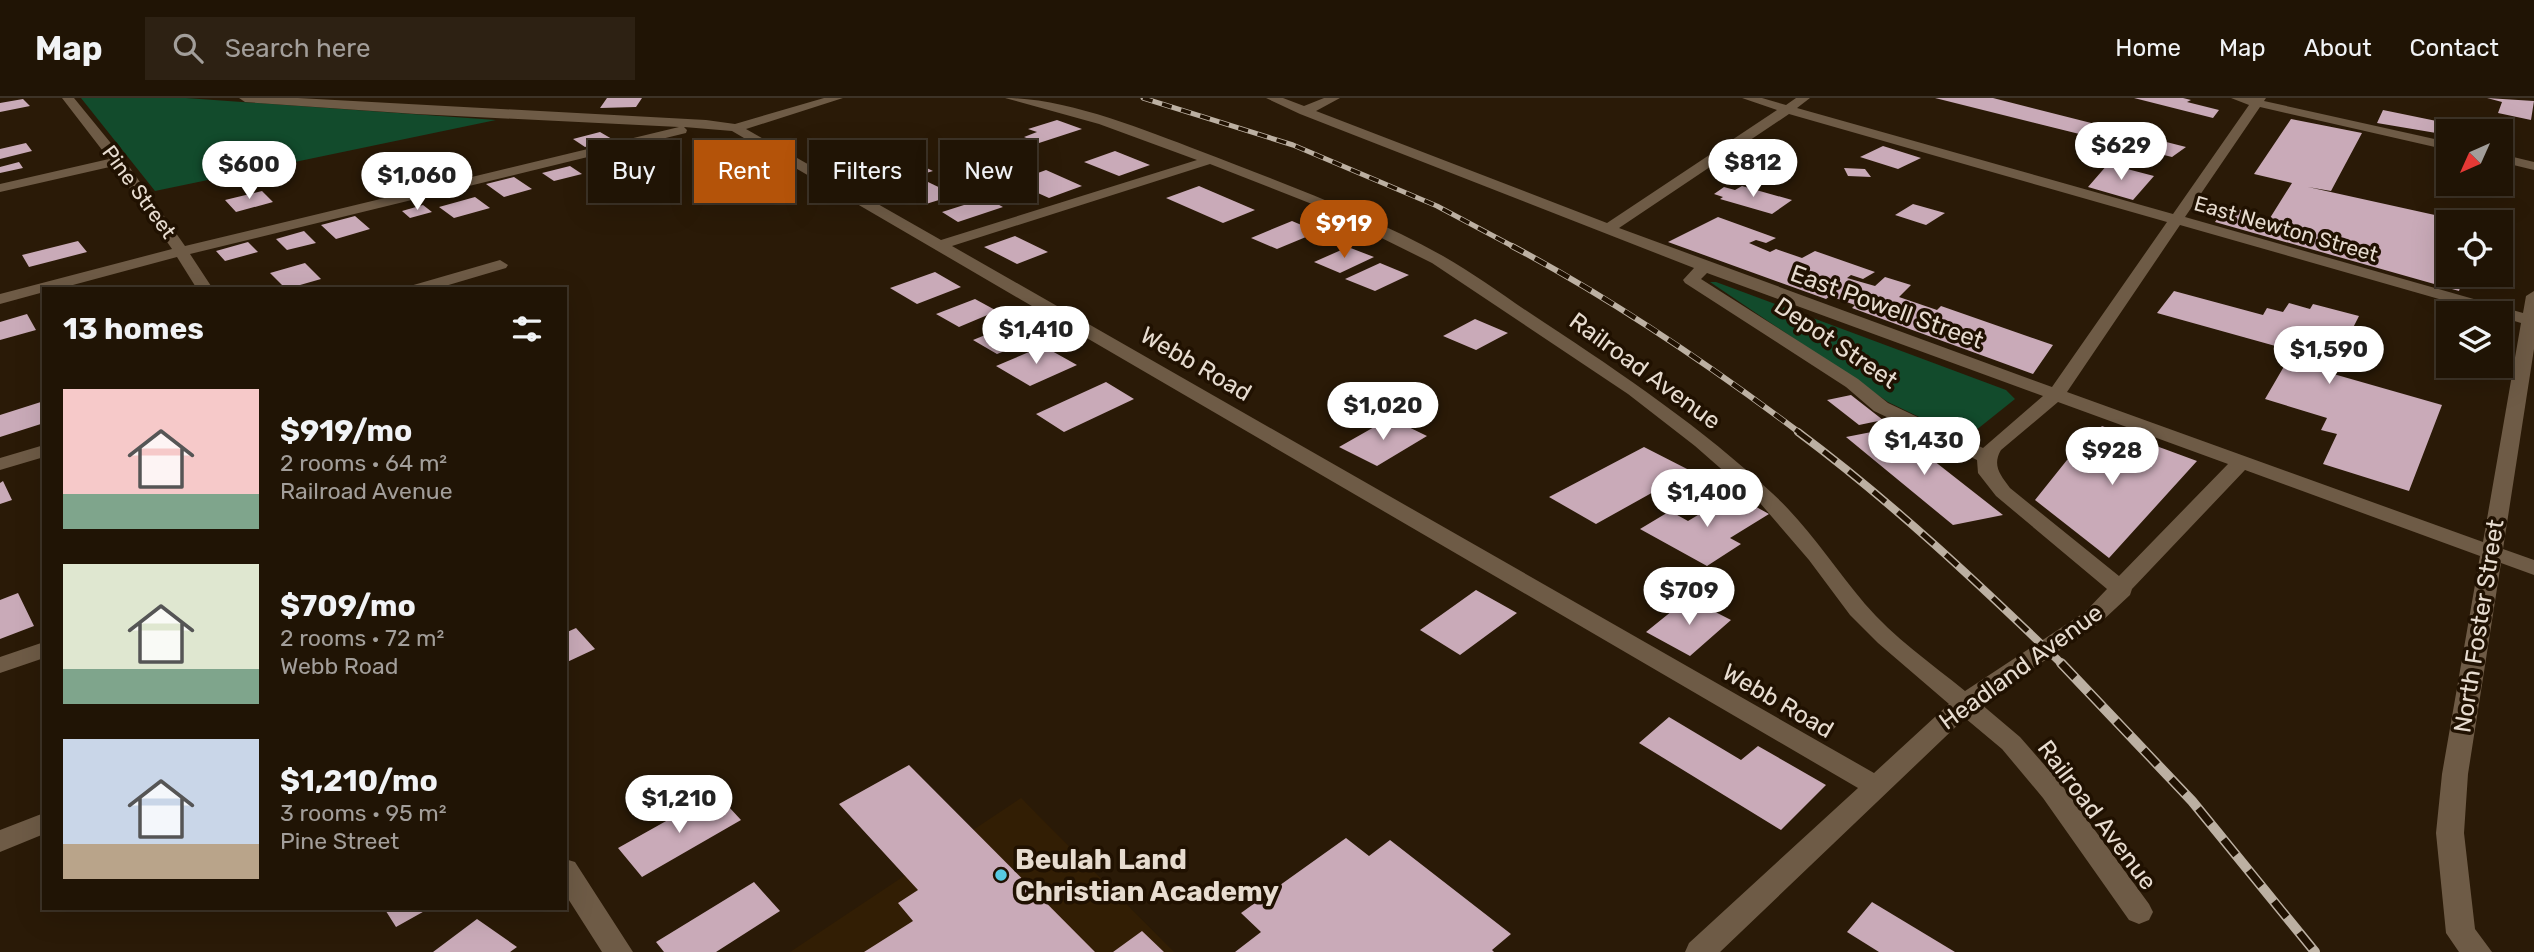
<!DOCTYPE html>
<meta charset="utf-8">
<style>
body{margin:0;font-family:Rubik,sans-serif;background:#2d2113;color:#f1f3f6;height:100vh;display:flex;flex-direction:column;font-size:26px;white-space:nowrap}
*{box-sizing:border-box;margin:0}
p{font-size:23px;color:#a29e9a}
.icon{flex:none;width:38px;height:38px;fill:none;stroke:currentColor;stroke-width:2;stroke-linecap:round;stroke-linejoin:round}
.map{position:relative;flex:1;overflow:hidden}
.panel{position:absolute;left:42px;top:189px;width:525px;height:623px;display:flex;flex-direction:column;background:#201405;border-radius:0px;box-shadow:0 7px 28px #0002,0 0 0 2px #3d3327}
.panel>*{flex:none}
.top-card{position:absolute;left:588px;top:42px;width:665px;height:63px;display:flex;gap:14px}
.needle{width:46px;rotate:225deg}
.controls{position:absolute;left:2436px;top:21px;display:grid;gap:14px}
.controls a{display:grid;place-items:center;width:77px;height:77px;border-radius:0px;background:#201405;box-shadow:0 7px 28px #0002,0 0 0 2px #3d3327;font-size:35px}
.price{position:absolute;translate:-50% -60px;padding:0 16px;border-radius:24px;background:#fff;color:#222;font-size:23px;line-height:46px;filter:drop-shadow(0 2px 4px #0008)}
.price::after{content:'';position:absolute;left:50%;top:42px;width:21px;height:16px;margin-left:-10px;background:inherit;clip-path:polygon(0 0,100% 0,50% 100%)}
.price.selected{background:#b45309;color:#fff}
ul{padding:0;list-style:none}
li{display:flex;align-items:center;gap:21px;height:175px;padding:0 21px}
li span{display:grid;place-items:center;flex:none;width:196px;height:140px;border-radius:0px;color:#555}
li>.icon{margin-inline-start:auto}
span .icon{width:84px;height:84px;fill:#fffc;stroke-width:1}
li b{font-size:30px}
h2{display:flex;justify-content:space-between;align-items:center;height:84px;padding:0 21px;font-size:30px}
.chip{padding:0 24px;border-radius:0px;background:#201405;box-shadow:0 7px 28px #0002,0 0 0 2px #3d3327;font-size:24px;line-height:63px}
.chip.selected{background:#b45309;color:#fff}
header{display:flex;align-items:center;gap:42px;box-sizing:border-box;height:98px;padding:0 35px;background:#201405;border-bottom:2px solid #3d3327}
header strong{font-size:33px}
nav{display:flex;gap:38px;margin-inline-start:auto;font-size:24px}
.search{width:490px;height:63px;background:#2d2113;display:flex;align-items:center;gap:18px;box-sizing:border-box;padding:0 24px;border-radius:0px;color:#a29e9a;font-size:26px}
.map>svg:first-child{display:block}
.built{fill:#321e04}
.green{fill:#124b2c}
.building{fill:#c9aab8}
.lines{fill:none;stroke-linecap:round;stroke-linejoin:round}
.minor{fill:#6e5b46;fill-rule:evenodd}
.rail-far3-casing{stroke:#bcb0a2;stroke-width:5}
.rail-far2-casing{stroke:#bcb0a2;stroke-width:6}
.rail-far1-casing{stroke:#bcb0a2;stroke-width:8}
.rail-casing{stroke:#bcb0a2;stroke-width:10}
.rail-far3{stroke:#201101;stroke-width:3.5;stroke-dasharray:10;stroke-linecap:butt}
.rail-far2{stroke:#201101;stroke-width:4.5;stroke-dasharray:13;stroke-linecap:butt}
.rail-far1{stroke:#201101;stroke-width:5;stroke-dasharray:16;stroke-linecap:butt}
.rail{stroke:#201101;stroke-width:7;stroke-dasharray:20;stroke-linecap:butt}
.poi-dot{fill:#57c9e2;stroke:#201101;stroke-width:2.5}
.labels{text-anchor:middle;stroke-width:7;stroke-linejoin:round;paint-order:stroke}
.far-street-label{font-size:21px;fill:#e7dcd0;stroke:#201101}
.street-label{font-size:24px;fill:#e7dcd0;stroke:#201101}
.near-poi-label{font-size:28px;font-weight:bold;fill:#e7dcd0;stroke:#201101;text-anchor:start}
</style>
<header>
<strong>Map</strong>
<div class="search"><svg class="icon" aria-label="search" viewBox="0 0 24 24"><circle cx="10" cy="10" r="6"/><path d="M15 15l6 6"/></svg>Search here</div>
<nav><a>Home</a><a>Map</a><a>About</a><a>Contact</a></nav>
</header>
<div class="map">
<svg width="2534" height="854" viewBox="0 0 2534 854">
<rect width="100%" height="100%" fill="#2a1a07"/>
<path class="built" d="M1021,700l153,154h-384z"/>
<path class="green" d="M81,0h105l310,22 -341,71z
M1710,184h6l290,108 9,9 -50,40 -77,-37z"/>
<path class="building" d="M607,0h35l-6,9 -36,1z
M1935,0h58l193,49 -14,10z
M2134,0h49l8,2 -4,2 32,8 -6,8z
M2487,0l47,3 -3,19 -33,-7 4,-11z
M23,1l7,7 -30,6v-9z
M2383,12l73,15 1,-5 49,9 1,6 -3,11 -3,-1v-14h-53v4l-71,-12z
M2291,21l71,14 -31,58 -23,-4 154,34 -14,1v53h16l-5,16 -244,-69 11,-16 44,12 22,-35 -38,-9z
M1057,22l25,9 -43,14 -15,-6 13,-5 -9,-3z
M600,34l12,7 -27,8 -12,-8z
M26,45l6,8 -32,8v-10z
M1883,48l38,12 -23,11 -38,-12z
M865,49l15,7 -32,10 -15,-7z
M1115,53l35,14 -31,11 -35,-14z
M434,59l16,11 -31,9 -15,-12z
M19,64l4,6 -23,5v-6z
M914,64l19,9 -34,10 -18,-9z
M2108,66l46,12 -21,24 -45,-13z
M570,68l12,8 -28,7 -12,-8z
M1844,70l21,1 6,8 -23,-1z
M1046,72l36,16 -33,12 -36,-16z
M514,79l18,12 -28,8 -18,-13z
M928,84l27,13 -29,9 -27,-13z
M1199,88l56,24 -32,13 -57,-25z
M1742,88l50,14 -20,14 -52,-15 3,-2 -9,-3 10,-7 11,3z
M262,93l11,11 -37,10 -11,-12z
M475,99l15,11 -36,10 -15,-11z
M986,100l17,9 -45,15 -16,-10z
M1913,106l32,9 -19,12 -31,-10z
M423,107l9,7 -22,6 -8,-7z
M355,118l15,13 -34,10 -15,-14z
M1718,119l58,21 -10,5 -10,-3 -7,3 21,9 6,-3 26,9 13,-7 60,21 -12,7 -12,-4 -4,3 28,8 10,-9 26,8 -12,12 38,13 4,-4 112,39 -20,29 -181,-66 3,-3 -25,-9 -4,3 -158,-57z
M1292,123l26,11 -41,17 -26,-11z
M304,133l12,12 -29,7 -11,-11z
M1015,138l33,16 -31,12 -33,-17z
M78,143l9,11 -58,15 -7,-12z
M248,144l10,10 -33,9 -9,-10z
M1348,149l26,10 -34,16 -26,-11z
M305,165l16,16 -35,10 -16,-16z
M1380,165l29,12 -34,16 -30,-12z
M935,174l26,15 -44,17 -27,-16z
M2174,193l89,24 4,-7 16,4 6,-9 21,6 3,-5 46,12 -29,57 112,32 -33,86 -86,-27 14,-30 -16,-4 6,-12 -62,-19 28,-48 -136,-38z
M975,201l22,12 -38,16 -23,-13z
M27,216l9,16 -36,10v-18z
M1475,221l33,14 -32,17 -33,-14z
M1005,229l25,14 -33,13 -24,-14z
M1043,248l34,19 -47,21 -34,-20z
M1106,284l28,17 -70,33 -28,-18z
M1851,297l32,25 -24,5 -32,-25z
M44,303v22l-44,14v-22z
M1390,320l37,18 -50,30 -38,-19z
M2102,328l95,35 -88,97 -74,-58 32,-40z
M1892,330l111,87 -50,10 -107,-88z
M1644,349l47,24 -95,53 -47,-27z
M3,383l9,19 -12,4v-21z
M1733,396l36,20 -39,24 11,6 -34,22 -67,-37 30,-18 18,10z
M1476,492l41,23 -57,42 -40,-25z
M18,495l16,33 -34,13v-39z
M1688,500l43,22 -41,36 -44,-24z
M576,530l19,21 -30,14v-30z
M1669,619l72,43 17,-14 68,39 -45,45 -142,-87z
M909,667l186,187h-231l49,-31 -15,-18 20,-13 -79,-86z
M716,695l25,27 -99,57 -24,-29z
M1346,740l23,18 21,-16 121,94 -19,16 2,2h-259l26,-20 -20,-19z
M754,784l26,29 -64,41h-52l-8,-10z
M1872,804l83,50h-76l-32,-20z
M384,810h46l-34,19z
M477,821l40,28 -7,5h-77z
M1142,833l22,21h-51z"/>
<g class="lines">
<path class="minor" d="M62,0h12l49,60 62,88 494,-119 -263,-13 -171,-12 -6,-4h59l408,22 29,4 89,-26h19l-97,31 195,111 256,-80 -98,-36 -94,-26c61,0 137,31 195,53 80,31 166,62 243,105 35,20 68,45 102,67 79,52 157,105 227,170 36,33 62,74 93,111 28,33 67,60 100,87l120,-79 22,-23 -111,-93 -18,-23 -1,-13 -103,-49 -28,-24 -161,-104 -2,-3 11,-12 -394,-154 -34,-16h17l21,8 20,-8h16l-24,13 291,112 170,-113 -35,-12h20l24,7 10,-7h14l-13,10 376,106 76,-109 -18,-7h35l-2,3 184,41v8l-188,-43 -75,110 338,96 3,-17 8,-5v58l-31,200 31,11v15l-33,-12 -33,211 -4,59 11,96 17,23h-33l-13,-19 -10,-100 6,-59 38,-218 -235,-86 -113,119 -2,6 -29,27 -120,82 39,33 41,47 88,120 4,8 -4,8 -10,4 -10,-4 -86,-122 -41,-49 -37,-31 -245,234h-35l4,-9 169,-155 -1126,-657 -48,-4 3,3 -1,3 -496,121 23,35h-16l-20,-32 -119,32h-14v3l-44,12v-10l172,-45 -58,-83 -114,26v-8l109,-25zM1789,16l378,108 -115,165 -433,-159zM1210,66l107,42 115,57 196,131 67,52 65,57 49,57 41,55 28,28 71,61 -75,69 -922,-527zM2180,127l308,88h13v4l20,6 -38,219 -416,-150zM1707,175l336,123 -60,52 -95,-45 -30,-24 -157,-100zM2058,304l170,62 -109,112 -109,-88c-10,-13 -18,-23 -9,-38z
M2501,56l33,8v8l-33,-8z
M500,162l8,5 -2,3 -71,21h-27l2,-3z
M44,347v12l-44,13v-12z
M44,544v16l-44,15v-16z
M44,715v21l-44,18v-22z
M565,761l10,3 58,90h-31l-37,-58z"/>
<g class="rail-far3-casing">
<path id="rail-far3" d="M1143,0l150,47 144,61 79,42"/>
</g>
<g class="rail-far2-casing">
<path id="rail-far2" d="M1512,148c102,54 196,118 288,187"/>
</g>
<g class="rail-far1-casing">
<path id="rail-far1" d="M1798,334c94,70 180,151 265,233"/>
</g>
<g class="rail-casing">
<path id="rail" d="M2061,565l131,138 123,151"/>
</g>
<use href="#rail-far3" class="rail-far3"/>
<use href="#rail-far2" class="rail-far2"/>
<use href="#rail-far1" class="rail-far1"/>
<use href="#rail" class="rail"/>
</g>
<circle class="poi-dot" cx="1001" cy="777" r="7"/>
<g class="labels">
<g class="far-street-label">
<text transform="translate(139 94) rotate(54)" y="7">Pine Street</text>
<text transform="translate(2286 131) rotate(16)" y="7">East Newton Street</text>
</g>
<g class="street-label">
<text transform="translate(1887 209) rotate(20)" y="8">East Powell Street</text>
<text transform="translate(1836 245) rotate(34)" y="8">Depot Street</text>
<text transform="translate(1196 266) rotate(30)" y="8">Webb Road</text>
<text transform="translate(1645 273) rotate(36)" y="8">Railroad Avenue</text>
<text transform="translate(2479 528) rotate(-81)" y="8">North Foster Street</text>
<text transform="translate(2021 569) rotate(-36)" y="8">Headland Avenue</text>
<text transform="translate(1778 603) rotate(30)" y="8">Webb Road</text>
<text transform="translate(2097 717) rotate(53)" y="8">Railroad Avenue</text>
</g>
<g class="near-poi-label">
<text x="1015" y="771">Beulah Land<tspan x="1015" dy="32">Christian Academy</tspan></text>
</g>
</g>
</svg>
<div class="controls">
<a><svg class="needle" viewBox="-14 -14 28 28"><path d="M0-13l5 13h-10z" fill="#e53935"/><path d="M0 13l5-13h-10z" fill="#a29e9a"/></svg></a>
<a><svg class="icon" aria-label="locate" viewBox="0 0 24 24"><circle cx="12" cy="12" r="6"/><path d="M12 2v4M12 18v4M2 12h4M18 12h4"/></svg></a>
<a><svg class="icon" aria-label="layers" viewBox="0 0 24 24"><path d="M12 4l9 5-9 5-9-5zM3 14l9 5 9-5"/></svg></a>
</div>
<b class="price" style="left:2121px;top:84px">$629</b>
<b class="price" style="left:1753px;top:101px">$812</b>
<b class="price" style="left:249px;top:103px">$600</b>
<b class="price" style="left:417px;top:114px">$1,060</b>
<b class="price selected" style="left:1344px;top:162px">$919</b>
<b class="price" style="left:1036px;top:268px">$1,410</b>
<b class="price" style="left:2329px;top:288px">$1,590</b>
<b class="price" style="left:1383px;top:344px">$1,020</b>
<b class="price" style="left:1924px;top:379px">$1,430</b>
<b class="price" style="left:2112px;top:389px">$928</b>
<b class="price" style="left:1707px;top:431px">$1,400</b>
<b class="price" style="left:1689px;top:529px">$709</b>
<b class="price" style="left:679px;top:737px">$1,210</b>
<div class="top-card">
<a class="chip">Buy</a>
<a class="chip selected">Rent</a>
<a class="chip">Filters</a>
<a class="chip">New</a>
</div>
<section class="panel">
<h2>13 homes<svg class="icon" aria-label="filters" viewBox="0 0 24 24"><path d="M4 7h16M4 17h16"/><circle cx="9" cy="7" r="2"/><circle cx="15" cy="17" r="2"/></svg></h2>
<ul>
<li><span style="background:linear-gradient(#f6c9c9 75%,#7fa58c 0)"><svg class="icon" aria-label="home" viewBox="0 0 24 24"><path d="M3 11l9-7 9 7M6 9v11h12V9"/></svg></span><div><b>$919/mo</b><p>2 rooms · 64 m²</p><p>Railroad Avenue</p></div></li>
<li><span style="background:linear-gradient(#dfe7d0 75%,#7fa58c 0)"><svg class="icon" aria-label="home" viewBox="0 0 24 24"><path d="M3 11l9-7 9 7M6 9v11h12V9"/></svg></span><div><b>$709/mo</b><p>2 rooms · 72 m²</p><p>Webb Road</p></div></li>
<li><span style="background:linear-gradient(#c9d6e8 75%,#b9a48a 0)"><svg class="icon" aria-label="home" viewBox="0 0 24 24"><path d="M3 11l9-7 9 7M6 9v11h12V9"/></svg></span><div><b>$1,210/mo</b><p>3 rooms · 95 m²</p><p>Pine Street</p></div></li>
</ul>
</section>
</div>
